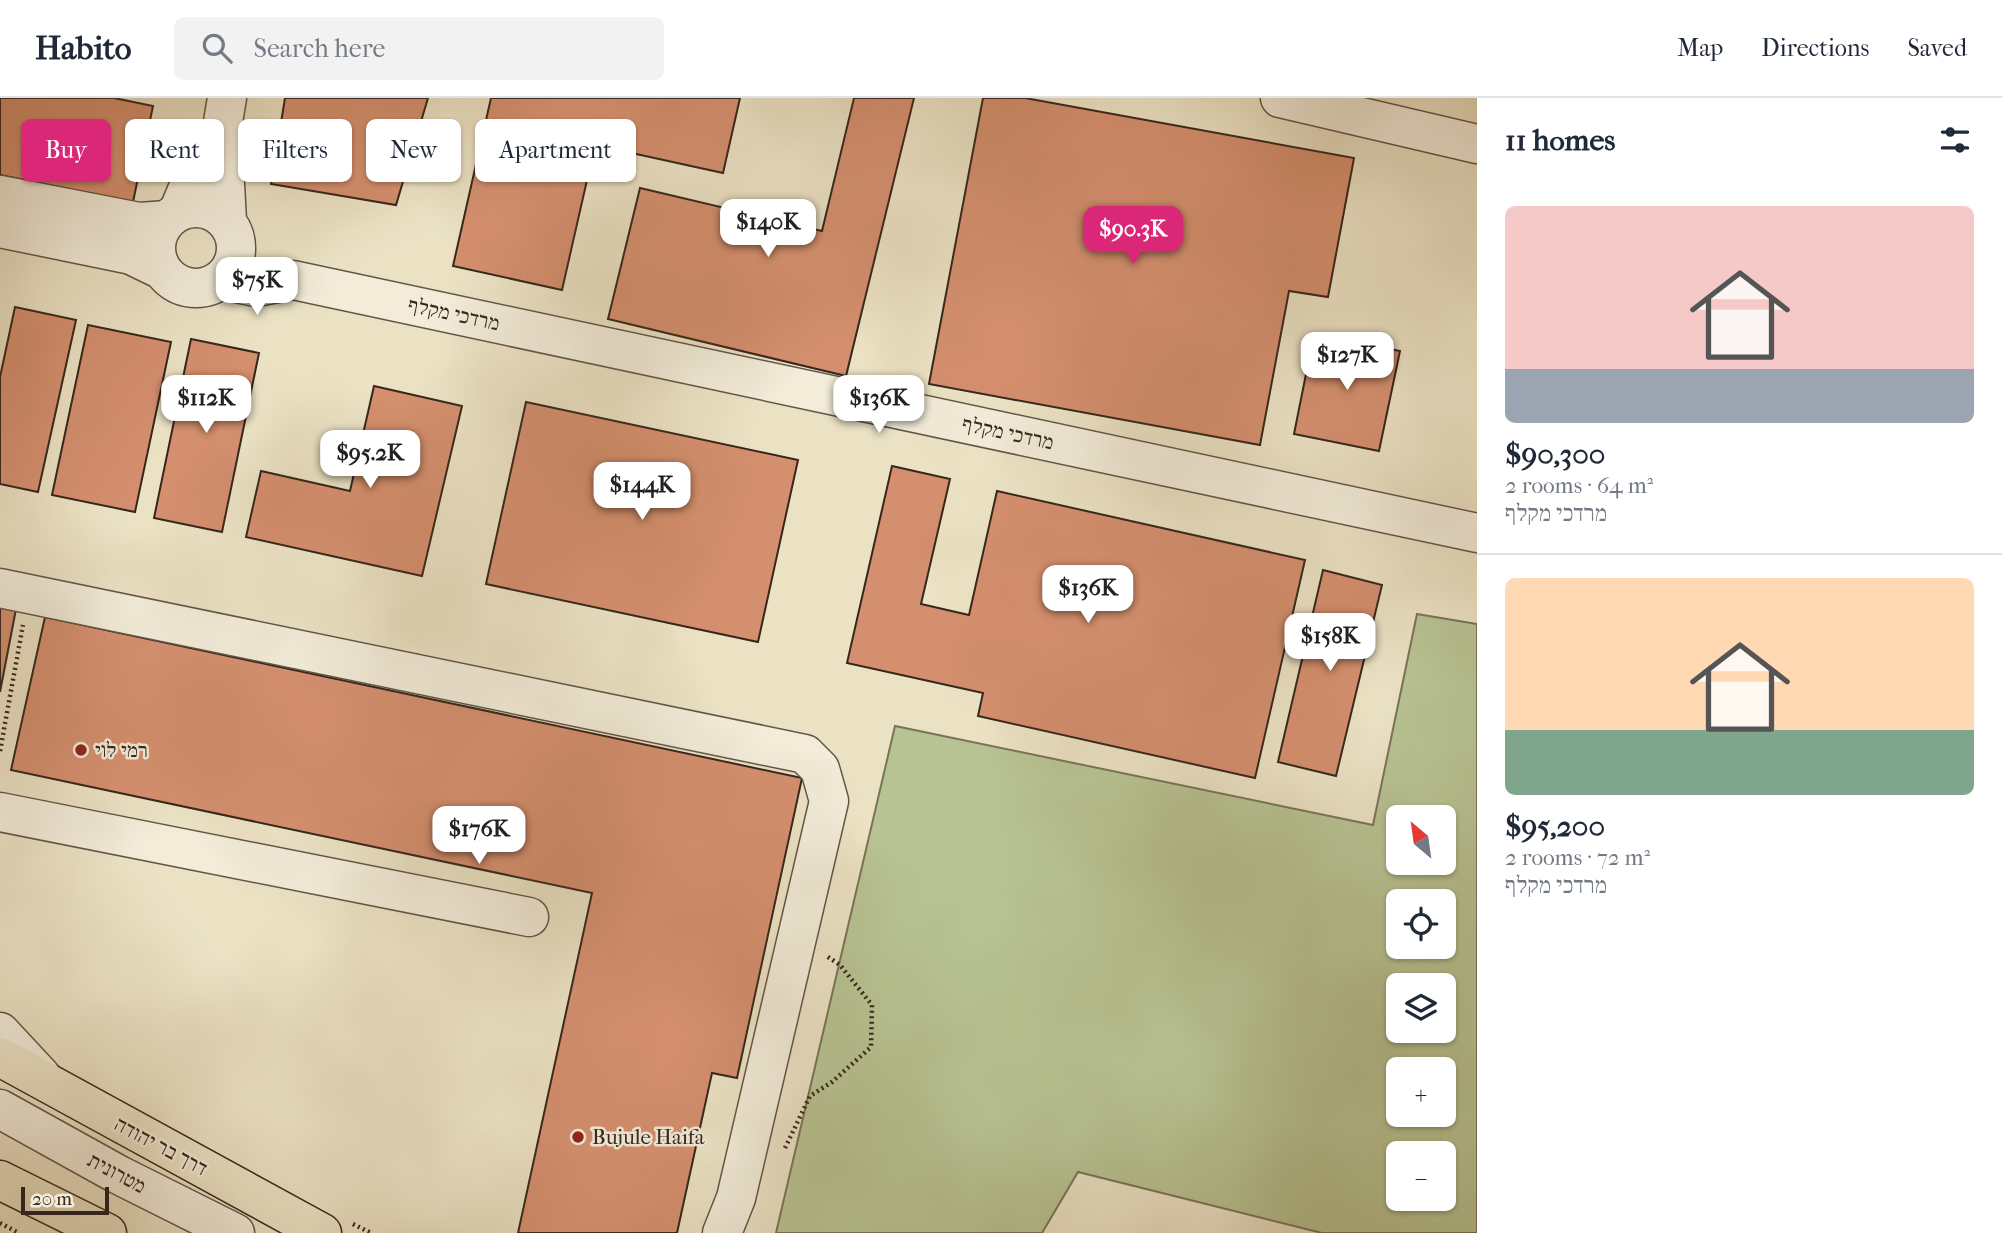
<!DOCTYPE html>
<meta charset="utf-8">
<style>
body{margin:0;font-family:"IM FELL French Canon","Frank Ruhl Libre",serif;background:#f2f2f3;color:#1f2937;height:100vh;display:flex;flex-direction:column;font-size:26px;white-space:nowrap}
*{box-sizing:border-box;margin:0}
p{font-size:23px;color:#747a83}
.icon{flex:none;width:38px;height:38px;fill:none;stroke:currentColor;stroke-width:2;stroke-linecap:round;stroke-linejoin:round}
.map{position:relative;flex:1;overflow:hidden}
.panel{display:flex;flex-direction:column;background:#fff;width:525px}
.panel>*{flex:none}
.hud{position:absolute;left:21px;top:21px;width:665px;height:63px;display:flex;gap:14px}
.needle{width:46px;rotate:331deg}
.buttons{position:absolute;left:1386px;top:707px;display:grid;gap:14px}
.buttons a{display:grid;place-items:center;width:70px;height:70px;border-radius:10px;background:#fff;box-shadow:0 2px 5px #0004;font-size:35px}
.scale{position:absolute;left:21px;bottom:18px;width:88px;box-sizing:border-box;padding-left:7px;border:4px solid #37261e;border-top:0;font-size:19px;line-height:24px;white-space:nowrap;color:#37261e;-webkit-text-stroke:5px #f2ecd9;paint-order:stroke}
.price{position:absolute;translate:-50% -60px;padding:0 16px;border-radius:14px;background:#fff;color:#222;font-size:23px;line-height:46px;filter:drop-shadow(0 2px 4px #0008)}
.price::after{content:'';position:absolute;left:50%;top:42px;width:21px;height:16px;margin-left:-10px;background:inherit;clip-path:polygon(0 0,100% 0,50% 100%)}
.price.active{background:#db2777;color:#fff}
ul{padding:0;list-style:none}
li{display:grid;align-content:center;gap:14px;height:371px;padding:0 28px}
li+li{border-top:2px solid #e0e1e3}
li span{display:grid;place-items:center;height:217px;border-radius:10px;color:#555}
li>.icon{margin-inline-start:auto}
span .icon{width:126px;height:126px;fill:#fffc;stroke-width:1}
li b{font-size:30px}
h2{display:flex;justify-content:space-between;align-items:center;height:84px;padding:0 28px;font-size:30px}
.tag{padding:0 24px;border-radius:10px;background:#fff;box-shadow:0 2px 5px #0004;font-size:24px;line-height:63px}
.tag.active{background:#db2777;color:#fff}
header{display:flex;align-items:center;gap:42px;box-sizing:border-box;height:98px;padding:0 35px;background:#fff;border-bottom:2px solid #e0e1e3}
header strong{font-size:33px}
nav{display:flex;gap:38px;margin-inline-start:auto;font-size:24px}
.search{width:490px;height:63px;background:#f2f2f3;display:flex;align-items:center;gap:18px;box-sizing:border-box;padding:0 24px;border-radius:10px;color:#747a83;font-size:26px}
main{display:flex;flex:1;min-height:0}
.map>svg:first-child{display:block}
.green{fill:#b8c393;stroke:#787458;stroke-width:2;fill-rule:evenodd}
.building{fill:#d48f6e;stroke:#37261e;stroke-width:2}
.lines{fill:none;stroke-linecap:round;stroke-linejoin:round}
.minor-casing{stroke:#645548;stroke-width:41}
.major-casing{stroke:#37261e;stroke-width:41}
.path{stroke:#37261e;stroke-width:4.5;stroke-dasharray:2 3.5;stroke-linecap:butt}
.minor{stroke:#f2ecd9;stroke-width:38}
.major{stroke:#ebe2c4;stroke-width:38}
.poi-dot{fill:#8f2418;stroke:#f2ecd9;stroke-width:2.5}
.labels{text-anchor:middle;stroke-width:5;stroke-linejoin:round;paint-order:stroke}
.street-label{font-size:21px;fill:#37261e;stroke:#f2ecd9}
.poi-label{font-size:21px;fill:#37261e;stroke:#f2ecd9;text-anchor:start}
</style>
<header>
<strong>Habito</strong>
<div class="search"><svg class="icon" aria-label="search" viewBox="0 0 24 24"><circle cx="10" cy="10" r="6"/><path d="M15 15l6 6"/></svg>Search here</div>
<nav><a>Map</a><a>Directions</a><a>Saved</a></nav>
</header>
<main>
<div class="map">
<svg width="1477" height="1135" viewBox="0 0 1477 1135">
<rect width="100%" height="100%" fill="#ebe2c4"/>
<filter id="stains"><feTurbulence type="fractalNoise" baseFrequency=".00286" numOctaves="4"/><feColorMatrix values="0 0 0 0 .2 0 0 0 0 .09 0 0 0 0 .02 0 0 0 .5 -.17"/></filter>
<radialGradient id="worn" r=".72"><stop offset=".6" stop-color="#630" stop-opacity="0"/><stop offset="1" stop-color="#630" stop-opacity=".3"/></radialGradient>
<path class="green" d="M1417,516l60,10v609h-155l-244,-61 -36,61h-266l119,-507 478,99zM1398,719h46v46h-46zM1398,803h46v46h-46zM1398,887h46v46h-46zM1398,971h46v46h-46zM1398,1055h46v46h-46z"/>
<path class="building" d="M0,0h114l39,8 -20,96 -133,-27z
M285,0h143l-32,107 -125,-21z
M491,0h249l-17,75 -128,-28 -33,145 -109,-24z
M854,0h60l-68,278 -238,-57 32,-131 182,43z
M983,0h42l329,60 -26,139 -39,-6 -29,154 -331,-61z
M15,209l61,13 -38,172 -38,-8v-107z
M88,227l83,17 -36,170 -83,-17z
M1314,236l86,17 -21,100 -85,-17z
M191,241l68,14 -37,179 -68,-14z
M374,288l88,20 -40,170 -176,-39 15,-66 89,20z
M526,304l272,58 -40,182 -272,-58z
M892,368l58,13 -29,125 48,11 28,-124 308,69 -50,218 -277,-62 5,-23 -136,-30z
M1323,472l59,15 -46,191 -58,-14z
M0,508l16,3 -16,83z
M45,519l757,161 -65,300 -25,-5 -35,160h-159l74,-340 -581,-123z"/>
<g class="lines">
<g class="minor-casing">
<path id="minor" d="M227,0l-5,30 5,93
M1280,0l197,46
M0,97l139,27 28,-2
M156 150a40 40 0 1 1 80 0a40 40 0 1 1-80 0Z
M178,114l13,-31 31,-53
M0,130l131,27 31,15
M221,182l35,7 37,-7 1184,253
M0,490l805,166 15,15 9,32 -93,397 -14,35
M0,714l529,105
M0,934l41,44
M0,1011l119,66 116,58"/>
</g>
<g class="major-casing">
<path id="major" d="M0,959l322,176
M0,1082l107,53"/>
</g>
<path class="path" d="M0,653l23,-126
M785,1050l25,-52 22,-14 39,-35 1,-42 -32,-40 -15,-10
M0,1125l19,10
M353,1126l18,9"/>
<use href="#minor" class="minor"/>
<use href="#major" class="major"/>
</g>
<g class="poi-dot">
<circle cx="81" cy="652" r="7"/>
<circle cx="578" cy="1039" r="7"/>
</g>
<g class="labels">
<g class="street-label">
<text transform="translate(454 216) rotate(12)" y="7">מרדכי מקלף</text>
<text transform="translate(1008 335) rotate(12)" y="7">מרדכי מקלף</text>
<text transform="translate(161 1048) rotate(28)" y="7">דרך בר יהודה</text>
<text transform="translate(117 1075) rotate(28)" y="7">מטרונית</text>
</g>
<g class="poi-label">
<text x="95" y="659">רמי לוי</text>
<text x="592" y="1046">Bujule Haifa</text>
</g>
</g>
<rect width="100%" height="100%" filter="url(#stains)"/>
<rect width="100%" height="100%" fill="url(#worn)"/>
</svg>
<div class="buttons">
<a><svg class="needle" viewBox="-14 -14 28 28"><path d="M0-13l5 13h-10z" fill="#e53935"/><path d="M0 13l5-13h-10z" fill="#747a83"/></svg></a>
<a><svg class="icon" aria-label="locate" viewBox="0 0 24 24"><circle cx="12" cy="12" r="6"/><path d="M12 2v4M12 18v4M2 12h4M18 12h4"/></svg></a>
<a><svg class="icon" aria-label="layers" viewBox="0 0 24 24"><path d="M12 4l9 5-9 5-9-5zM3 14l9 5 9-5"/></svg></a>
<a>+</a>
<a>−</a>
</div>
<div class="scale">20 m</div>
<b class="price" style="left:768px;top:161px">$140K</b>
<b class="price active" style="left:1133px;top:168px">$90.3K</b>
<b class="price" style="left:257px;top:219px">$75K</b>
<b class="price" style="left:1347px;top:294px">$127K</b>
<b class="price" style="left:206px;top:337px">$112K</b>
<b class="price" style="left:879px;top:337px">$136K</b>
<b class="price" style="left:370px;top:392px">$95.2K</b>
<b class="price" style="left:642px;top:424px">$144K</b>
<b class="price" style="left:1088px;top:527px">$136K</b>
<b class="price" style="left:1330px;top:575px">$158K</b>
<b class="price" style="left:479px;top:768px">$176K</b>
<div class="hud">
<a class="tag active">Buy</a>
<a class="tag">Rent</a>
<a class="tag">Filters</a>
<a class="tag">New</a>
<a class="tag">Apartment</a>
</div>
</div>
<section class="panel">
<h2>11 homes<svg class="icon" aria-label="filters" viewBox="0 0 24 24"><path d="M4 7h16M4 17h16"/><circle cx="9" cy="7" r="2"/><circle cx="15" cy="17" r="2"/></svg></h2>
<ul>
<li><span style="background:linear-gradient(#f6c9c9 75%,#9aa5b1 0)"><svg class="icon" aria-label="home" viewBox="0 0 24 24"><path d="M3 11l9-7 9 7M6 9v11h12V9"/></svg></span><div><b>$90,300</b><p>2 rooms · 64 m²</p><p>מרדכי מקלף</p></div></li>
<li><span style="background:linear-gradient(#ffd9b3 70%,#7fa58c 0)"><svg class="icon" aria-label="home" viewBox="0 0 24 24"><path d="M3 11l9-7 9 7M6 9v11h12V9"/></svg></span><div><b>$95,200</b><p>2 rooms · 72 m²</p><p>מרדכי מקלף</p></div></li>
</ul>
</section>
</main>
